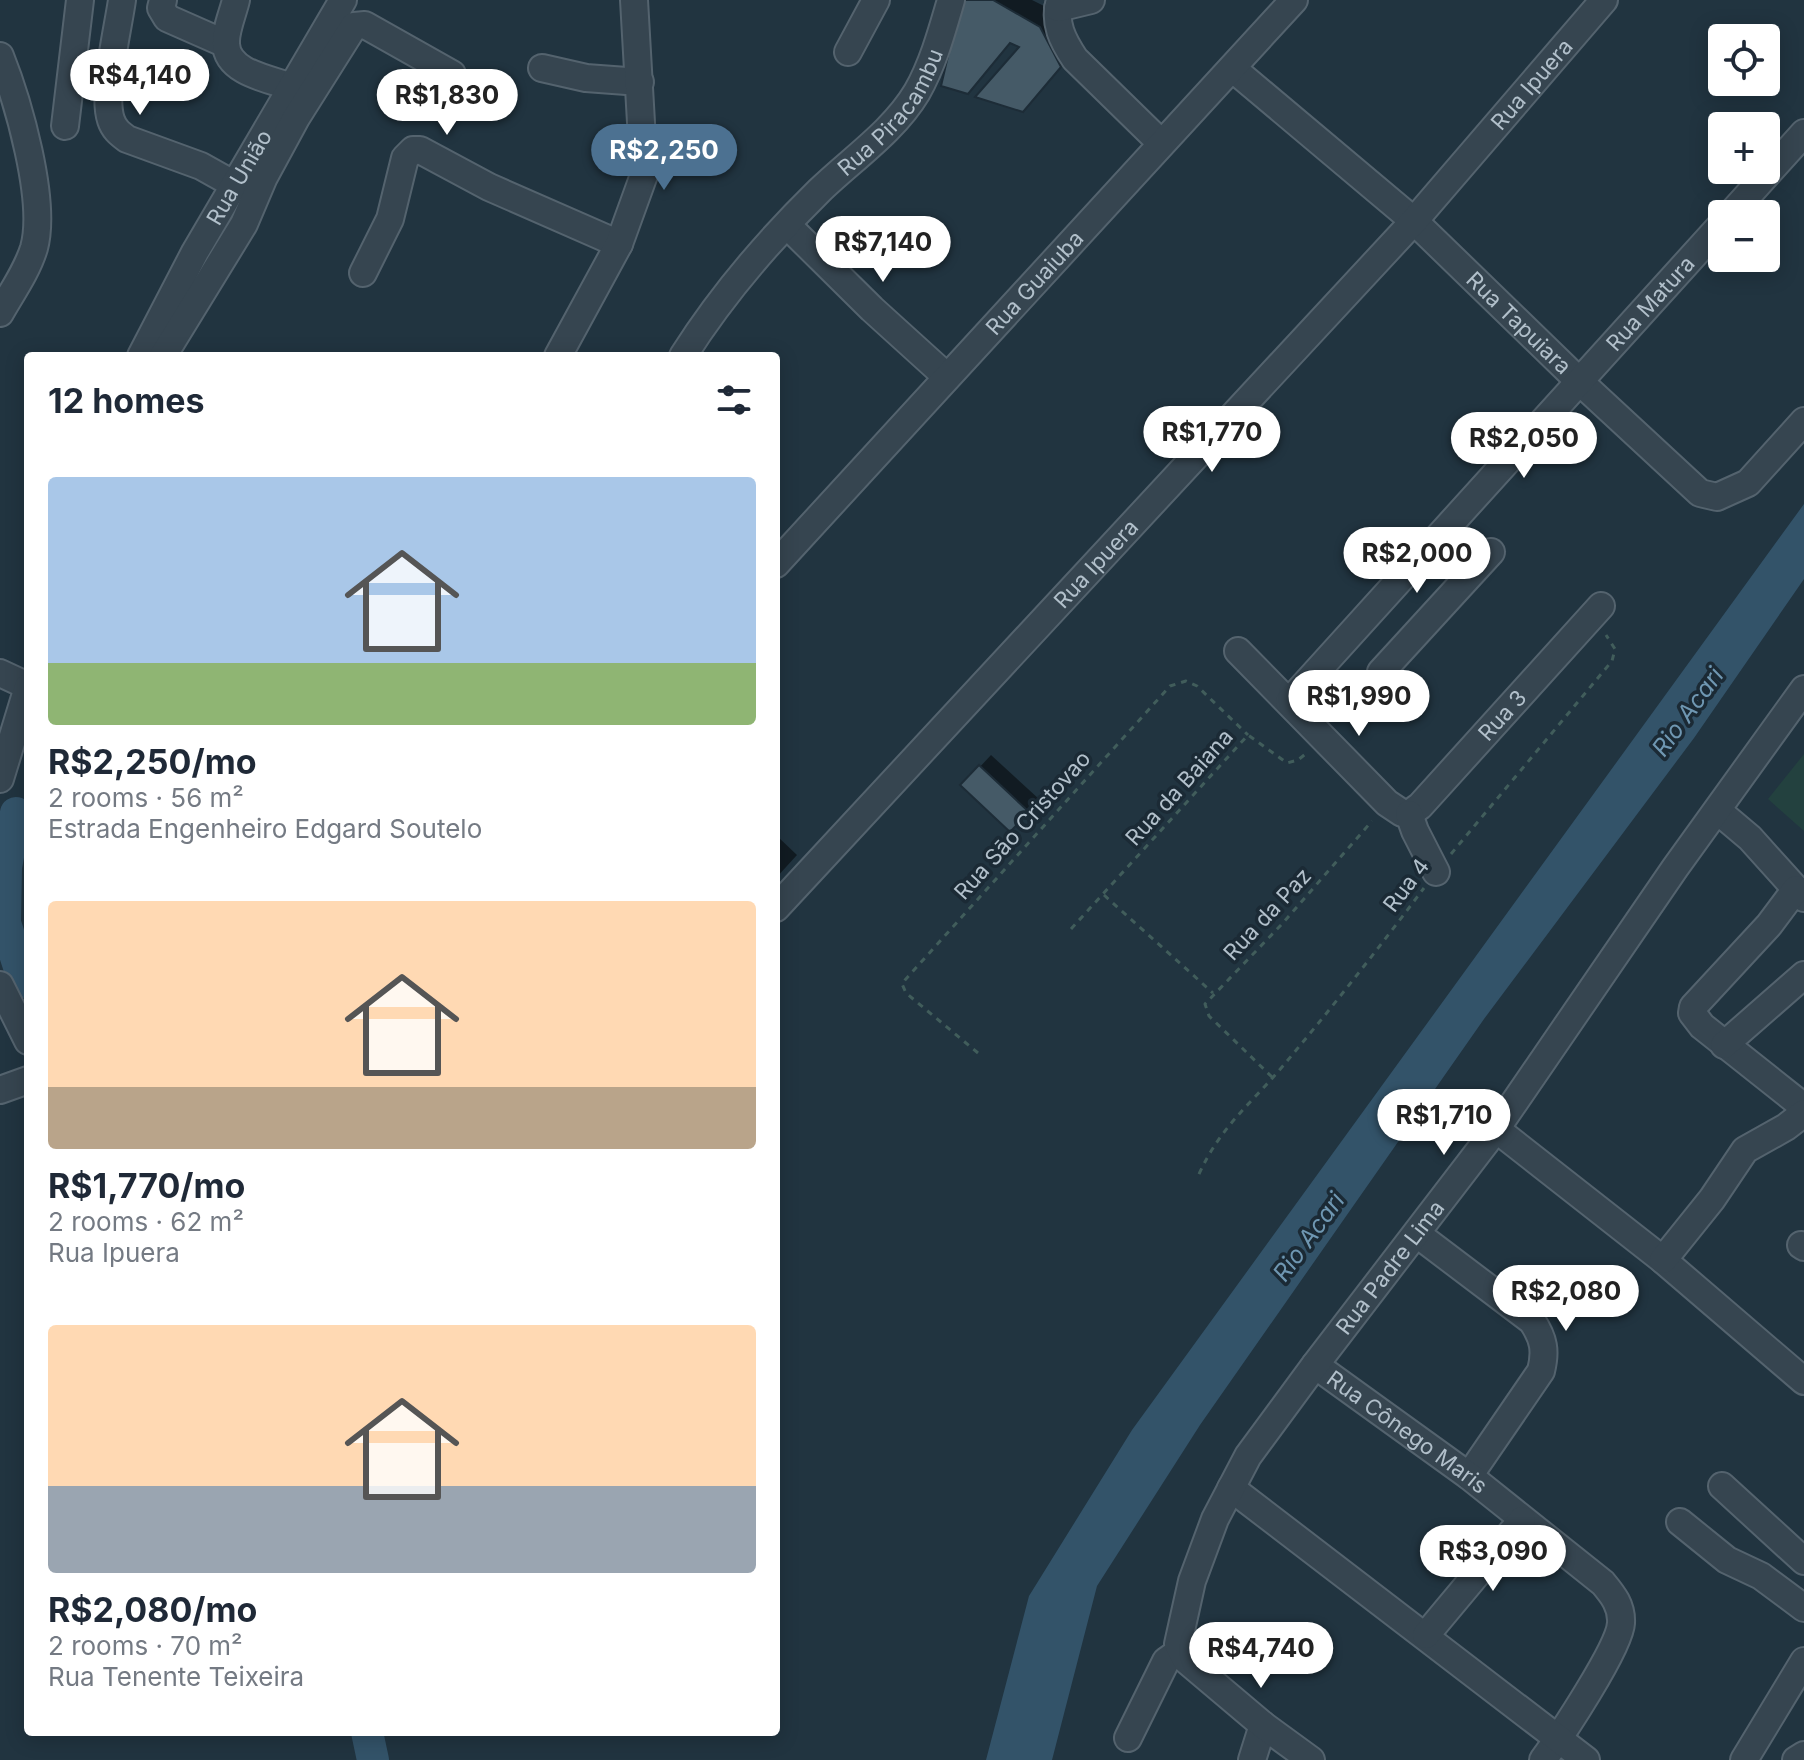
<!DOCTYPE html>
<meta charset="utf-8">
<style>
body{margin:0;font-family:Inter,sans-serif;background:#f6f6f7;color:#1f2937;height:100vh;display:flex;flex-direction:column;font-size:30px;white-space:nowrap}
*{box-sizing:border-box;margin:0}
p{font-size:26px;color:#747a83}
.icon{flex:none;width:44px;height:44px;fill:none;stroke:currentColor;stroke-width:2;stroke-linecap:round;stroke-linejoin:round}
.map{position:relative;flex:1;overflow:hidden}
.drawer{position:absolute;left:24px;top:352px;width:756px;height:1384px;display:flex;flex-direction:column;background:#fff;border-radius:8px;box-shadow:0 4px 20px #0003}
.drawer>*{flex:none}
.fabs{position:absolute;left:1708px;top:24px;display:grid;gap:16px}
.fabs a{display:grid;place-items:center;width:72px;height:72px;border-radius:8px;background:#fff;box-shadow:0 4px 20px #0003;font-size:40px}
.price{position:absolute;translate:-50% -68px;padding:0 18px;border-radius:28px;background:#fff;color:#222;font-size:26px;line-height:52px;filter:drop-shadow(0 2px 4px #0008)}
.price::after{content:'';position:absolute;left:50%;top:48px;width:24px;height:18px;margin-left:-12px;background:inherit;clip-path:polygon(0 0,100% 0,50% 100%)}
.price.on{background:#4c7191;color:#fff}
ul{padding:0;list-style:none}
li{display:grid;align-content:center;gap:16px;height:424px;padding:0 24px}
li span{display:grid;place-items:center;height:248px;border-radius:8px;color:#555}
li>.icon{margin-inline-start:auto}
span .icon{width:144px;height:144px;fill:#fffc;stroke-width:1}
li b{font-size:34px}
h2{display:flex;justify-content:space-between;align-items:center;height:96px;padding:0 24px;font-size:34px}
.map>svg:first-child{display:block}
.green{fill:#23413f}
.water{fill:#335369}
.shadow{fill:#0007}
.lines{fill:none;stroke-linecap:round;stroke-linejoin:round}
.river{stroke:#335369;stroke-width:32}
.building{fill:#455a67;stroke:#1d2c37;stroke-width:2}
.minor-casing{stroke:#54636e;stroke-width:30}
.path{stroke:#415d5b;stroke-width:3;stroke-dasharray:6 6;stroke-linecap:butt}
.minor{stroke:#364550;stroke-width:26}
.labels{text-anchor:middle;stroke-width:7;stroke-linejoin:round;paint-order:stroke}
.street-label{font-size:22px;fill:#b2c0cb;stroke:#1b2a35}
.water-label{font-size:24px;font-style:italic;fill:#6f97b2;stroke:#1b2a35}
</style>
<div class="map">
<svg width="1804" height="1760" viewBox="0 0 1804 1760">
<rect width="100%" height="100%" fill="#213440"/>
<path class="green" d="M1804,754v77l-36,-32z"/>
<path class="water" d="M1804,504v75l-110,159 -210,281 -284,406 -103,161 -45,174h-66l43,-164 103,-166z"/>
<path class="shadow" d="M963,0h69l24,12 19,38 -52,60 -1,-63 -11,-5 -44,50z
M991,755l48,44 -29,30 -47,-44z
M776,835l21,20 -21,23z"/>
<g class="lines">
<path class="river" d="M16,813l-10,54 -1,56 19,59
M367,1732l6,28"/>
</g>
<path class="building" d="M961,0h32l47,27 21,40 -38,45 -48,-15 44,-50 -9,-4 -42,51 -27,-8z
M979,765l50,47 -19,20 -50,-47z"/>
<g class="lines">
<g class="minor-casing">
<g id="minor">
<path d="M122,0c-4,29 -20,94 -11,120 3,9 8,13 16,19l74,27 34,19"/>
<path d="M163,0l-2,8 6,10 59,26"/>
<path d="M236,0c-3,13 -11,31 -10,44 1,29 44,35 66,43"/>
<path d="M1060,0c-7,23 3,41 15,59l85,83"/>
<path d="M1058,8l33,-8"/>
<path d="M848,52l28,-52"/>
<path d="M0,56c18,45 47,145 34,192 -7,23 -22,44 -34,65"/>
<path d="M542,68l44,10 54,4"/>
<path id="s1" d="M1232,68l182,153 165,160 121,112 17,4 31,-14 56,-62"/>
<path d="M65,126l15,-126"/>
<path d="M1731,214l73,-81"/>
<path d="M787,225l85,84 75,68"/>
<path d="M363,273l27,-54 15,-61 8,-8h7l69,37 130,57"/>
<path id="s2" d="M141,356l54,-104 148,-252"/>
<path d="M163,356l81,-132 20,-47 32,-59 58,-92 11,-1 87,49"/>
<path d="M558,356l61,-112 25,-69 -10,-175"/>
<path id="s3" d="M683,356c38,-60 85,-115 136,-165 33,-32 74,-59 98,-99 16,-28 25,-61 34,-92"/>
<path id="s4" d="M776,564l518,-564"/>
<path id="s5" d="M1238,651l149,152 15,10 7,1 11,-8 181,-200"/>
<path d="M1381,672l110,-120"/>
<path d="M0,673l28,13"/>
<path id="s6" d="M1289,702l433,-478"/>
<path d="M0,779l28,-92"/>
<path d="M1718,811l32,27 54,60"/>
<path d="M1409,814l6,17 21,41"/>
<path d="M1796,889l-27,36 -76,82 -1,6 10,13 102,81"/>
<path id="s7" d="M776,908l638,-687 190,-221"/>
<path d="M0,985l28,56"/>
<path d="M1724,1045l80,-70"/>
<path d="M0,1090l28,-10"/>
<path d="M1496,1129l167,131 141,121"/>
<path d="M1417,1234l115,87c12,18 14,30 9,50l-72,105"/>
<path d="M1801,1245l3,2"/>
<path d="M1663,1260l49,-61 33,-49 41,-23 18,-14"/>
<path id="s8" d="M1315,1365l154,111 134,107c10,12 19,23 18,40 -1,24 -61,114 -78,137"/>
<path d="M1722,1486l82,75"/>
<path d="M1231,1488l355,272"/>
<path d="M1680,1522l47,38 34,16 43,32"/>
<path d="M1426,1635l96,-115"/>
<path d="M1128,1738l38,-77 14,-10"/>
<path d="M1252,1760l11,-35"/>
<path id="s9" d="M1311,1760l-48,-35 -77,-65 -8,-16 14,-63 23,-62 33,-63 67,-91 181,-236 179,-261 129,-179"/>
<path d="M1744,1760l60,-99"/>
<path d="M1796,1760l8,-5"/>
</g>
</g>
<path class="path" d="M1451,854l161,-193 3,-12 -9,-14
M1104,895l109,98
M1071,929l177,-194 39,28 11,-3 10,-8
M978,1053l-72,-60 -4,-9 3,-4 265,-294 16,-5 11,5 51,49
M1272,1077l-63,-61 -4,-12 77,-80 90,-103
M1199,1174c22,-48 50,-68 83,-107 49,-58 96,-118 142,-179"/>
<use href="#minor" class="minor"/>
</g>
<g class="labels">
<g class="street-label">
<text dy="8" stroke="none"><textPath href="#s7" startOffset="1118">Rua Ipuera</textPath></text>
<text dy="8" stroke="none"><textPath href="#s3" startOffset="322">Rua Piracambu</textPath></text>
<text dy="8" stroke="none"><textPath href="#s2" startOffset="204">Rua União</textPath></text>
<text dy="8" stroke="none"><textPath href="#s4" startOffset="382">Rua Guaiuba</textPath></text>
<text dy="8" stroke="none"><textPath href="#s6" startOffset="538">Rua Matura</textPath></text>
<text dy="8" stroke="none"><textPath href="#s1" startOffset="384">Rua Tapuiara</textPath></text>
<text dy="8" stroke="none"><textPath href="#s7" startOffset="470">Rua Ipuera</textPath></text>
<text dy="8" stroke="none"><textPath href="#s5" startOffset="374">Rua 3</textPath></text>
<text transform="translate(1179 787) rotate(-48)" y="8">Rua da Baiana</text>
<text transform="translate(1022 825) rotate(-48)" y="8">Rua Sāo Cristovao</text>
<text transform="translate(1406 885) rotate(-53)" y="8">Rua 4</text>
<text transform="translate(1267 914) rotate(-47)" y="8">Rua da Paz</text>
<text dy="8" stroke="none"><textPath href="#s9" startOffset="616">Rua Padre Lima</textPath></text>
<text dy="8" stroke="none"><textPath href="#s8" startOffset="114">Rua Cônego Maris</textPath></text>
</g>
<g class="water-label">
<text transform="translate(1688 712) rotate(-54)" y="8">Rio Acari</text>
<text transform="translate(1309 1237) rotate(-54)" y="8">Rio Acari</text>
</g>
</g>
</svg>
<div class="fabs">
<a><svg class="icon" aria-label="locate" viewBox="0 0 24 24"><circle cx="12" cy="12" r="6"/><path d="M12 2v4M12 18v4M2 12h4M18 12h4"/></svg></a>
<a>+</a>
<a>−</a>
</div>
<b class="price" style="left:140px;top:117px">R$4,140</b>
<b class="price" style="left:447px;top:137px">R$1,830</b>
<b class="price on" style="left:664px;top:192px">R$2,250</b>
<b class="price" style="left:883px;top:284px">R$7,140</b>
<b class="price" style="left:1212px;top:474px">R$1,770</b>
<b class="price" style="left:1524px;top:480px">R$2,050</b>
<b class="price" style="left:1417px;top:595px">R$2,000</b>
<b class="price" style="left:1359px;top:738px">R$1,990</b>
<b class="price" style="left:1444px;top:1157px">R$1,710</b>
<b class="price" style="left:1566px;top:1333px">R$2,080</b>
<b class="price" style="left:1493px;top:1593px">R$3,090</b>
<b class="price" style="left:1261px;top:1690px">R$4,740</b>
<section class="drawer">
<h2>12 homes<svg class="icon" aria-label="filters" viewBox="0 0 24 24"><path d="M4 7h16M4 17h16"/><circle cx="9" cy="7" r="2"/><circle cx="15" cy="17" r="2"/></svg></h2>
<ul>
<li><span style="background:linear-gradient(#a9c7e8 75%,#8fb573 0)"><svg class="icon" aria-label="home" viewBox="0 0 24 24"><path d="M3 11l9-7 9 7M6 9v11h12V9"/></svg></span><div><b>R$2,250/mo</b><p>2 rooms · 56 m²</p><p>Estrada Engenheiro Edgard Soutelo</p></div></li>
<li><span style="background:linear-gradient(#ffd9b3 75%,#b9a48a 0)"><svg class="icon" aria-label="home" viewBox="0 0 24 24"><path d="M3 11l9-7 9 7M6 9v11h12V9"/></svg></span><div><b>R$1,770/mo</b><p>2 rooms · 62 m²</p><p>Rua Ipuera</p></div></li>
<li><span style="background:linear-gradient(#ffd9b3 65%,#9aa5b1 0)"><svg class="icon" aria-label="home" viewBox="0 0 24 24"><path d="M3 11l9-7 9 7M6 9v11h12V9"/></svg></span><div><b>R$2,080/mo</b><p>2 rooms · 70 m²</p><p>Rua Tenente Teixeira</p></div></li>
</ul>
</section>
</div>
